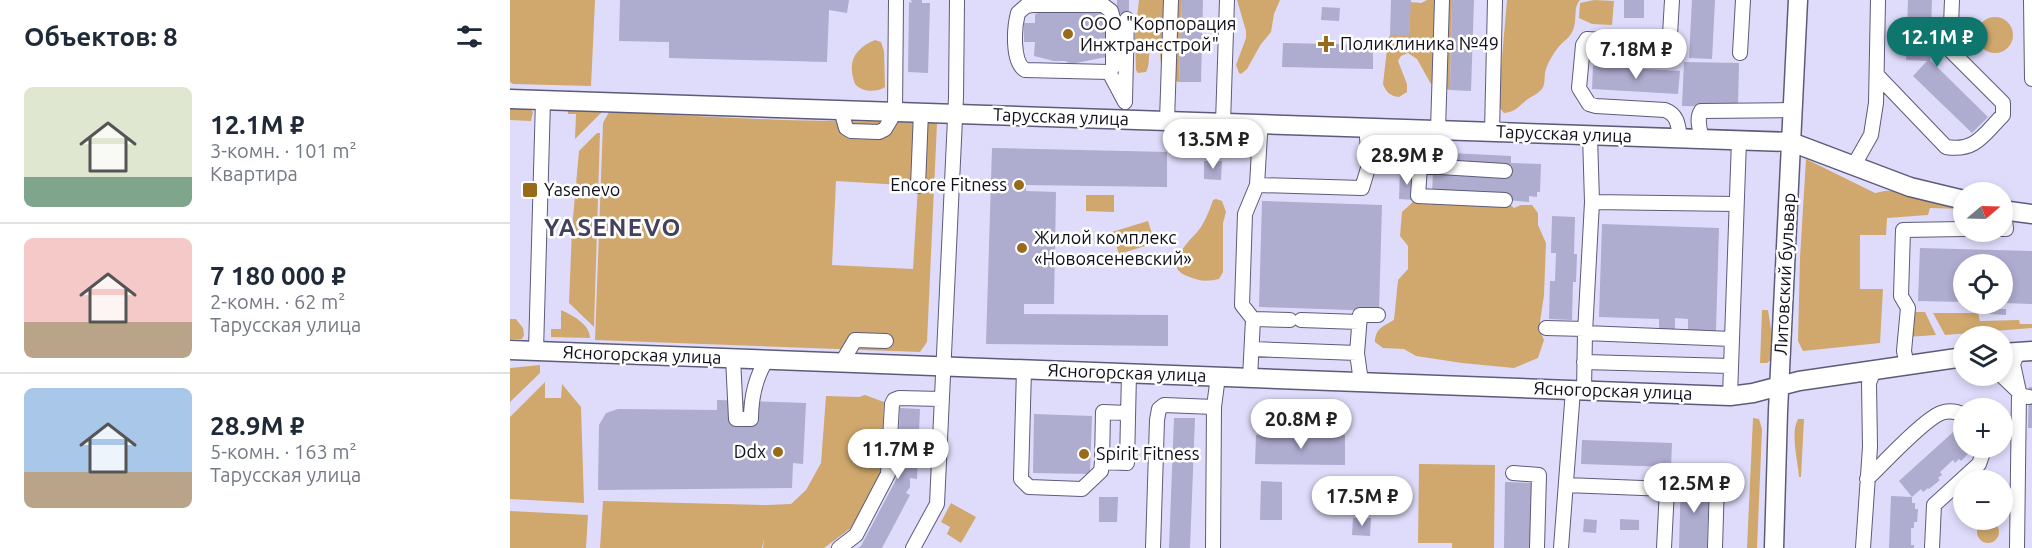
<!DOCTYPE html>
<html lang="ru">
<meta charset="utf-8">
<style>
body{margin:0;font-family:Ubuntu,sans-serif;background:#f2f2f3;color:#1f2937;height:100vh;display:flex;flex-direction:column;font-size:22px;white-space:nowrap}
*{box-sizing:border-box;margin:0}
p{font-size:20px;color:#747a83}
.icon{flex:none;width:33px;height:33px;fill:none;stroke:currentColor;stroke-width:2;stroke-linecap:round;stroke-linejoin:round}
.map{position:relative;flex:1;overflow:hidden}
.sheet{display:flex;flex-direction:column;background:#fff;width:510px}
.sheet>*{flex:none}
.needle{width:39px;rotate:71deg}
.controls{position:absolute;left:1443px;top:182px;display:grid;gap:12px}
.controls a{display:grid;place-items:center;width:60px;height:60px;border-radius:50%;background:#fff;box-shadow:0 3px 9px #0003;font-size:30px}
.price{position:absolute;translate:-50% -51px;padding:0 14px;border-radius:21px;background:#fff;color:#222;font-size:20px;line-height:39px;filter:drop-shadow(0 2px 3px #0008)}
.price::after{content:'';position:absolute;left:50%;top:36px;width:18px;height:14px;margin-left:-9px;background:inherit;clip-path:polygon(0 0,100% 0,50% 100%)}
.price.on{background:#0f766e;color:#fff}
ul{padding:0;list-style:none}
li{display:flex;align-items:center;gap:18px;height:150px;padding:0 24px}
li+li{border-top:2px solid #e0e1e3}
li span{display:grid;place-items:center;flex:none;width:168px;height:120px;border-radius:9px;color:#555}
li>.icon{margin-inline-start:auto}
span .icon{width:72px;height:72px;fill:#fffc;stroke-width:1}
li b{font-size:26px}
h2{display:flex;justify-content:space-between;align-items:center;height:72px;padding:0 24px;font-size:26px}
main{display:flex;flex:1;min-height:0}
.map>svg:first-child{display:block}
.green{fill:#d0a86d;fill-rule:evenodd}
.building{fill:#aeaccf}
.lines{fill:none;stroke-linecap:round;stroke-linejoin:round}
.minor-casing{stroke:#5d5b7a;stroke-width:16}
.major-casing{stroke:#5d5b7a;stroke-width:21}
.minor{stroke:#fff;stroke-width:14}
.major{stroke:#fff;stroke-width:18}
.poi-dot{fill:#976b19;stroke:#fff;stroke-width:2}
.labels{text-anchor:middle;stroke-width:5;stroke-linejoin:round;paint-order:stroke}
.poi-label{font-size:18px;fill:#100f1b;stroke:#fff;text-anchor:start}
.street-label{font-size:18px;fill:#100f1b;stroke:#fff}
.district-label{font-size:24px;font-weight:bold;letter-spacing:1.5px;fill:#44415e;stroke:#fff}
</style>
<main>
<section class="sheet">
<h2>Объектов: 8<svg class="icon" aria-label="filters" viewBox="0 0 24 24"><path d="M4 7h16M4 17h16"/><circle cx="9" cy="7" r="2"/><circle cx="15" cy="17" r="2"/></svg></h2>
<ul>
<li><span style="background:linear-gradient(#dfe7d0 75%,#7fa58c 0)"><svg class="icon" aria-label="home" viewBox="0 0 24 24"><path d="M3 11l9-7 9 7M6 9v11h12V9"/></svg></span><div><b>12.1M ₽</b><p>3-комн. · 101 m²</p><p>Квартира</p></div></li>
<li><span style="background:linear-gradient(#f6c9c9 70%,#b9a48a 0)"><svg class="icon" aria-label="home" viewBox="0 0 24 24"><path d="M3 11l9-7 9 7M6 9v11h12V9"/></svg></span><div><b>7 180 000 ₽</b><p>2-комн. · 62 m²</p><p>Тарусская улица</p></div></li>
<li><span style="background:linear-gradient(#a9c7e8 70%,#b9a48a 0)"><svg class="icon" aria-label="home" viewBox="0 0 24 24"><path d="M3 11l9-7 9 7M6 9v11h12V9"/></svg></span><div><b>28.9M ₽</b><p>5-комн. · 163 m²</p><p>Тарусская улица</p></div></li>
</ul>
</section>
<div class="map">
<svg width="1522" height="548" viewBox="0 0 1522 548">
<rect width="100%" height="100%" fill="#dedcfa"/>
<path class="green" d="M0,0h85l-4,86 -78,-2 -3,-2z
M629,0h43l-3,82c-21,-6 -18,-22 -20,-40l-3,-1c-11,8 -4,21 -10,31l-8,1 -2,-3 -1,-35z
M727,0h43l-6,14 -3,18 -10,12 -14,25 -6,5 -2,-1 -3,-8 10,-27v-7z
M917,0h25l-2,90 -19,-6 -14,-25 -9,-6 -7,3 -3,5 9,23v8l-8,5c-9,-1 -13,-5 -16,-13l5,-44 2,-5h19l1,-33 11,1z
M997,0h73c-7,8 -3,18 -6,27 -3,12 -11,13 -17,22 -4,5 -9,14 -11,20 -3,8 1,16 -6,22 -4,4 -8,5 -12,8 -10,7 -10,12 -24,14l-5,-6v-15z
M1084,0l20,1 -2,24 -20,-1 -13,-6 1,-15z
M1467 35a18 18 0 1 1 36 0a18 18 0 1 1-36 0Z
M365,40l6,2 3,9 1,36c-9,6 -23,5 -30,-3 -8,-22 -1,-35 20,-44z
M0,105l17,1 6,6 -2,9 -21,-1z
M58,107l34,2 1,2 -28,28 1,-25h-8z
M99,112l173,8 155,3 -10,219 -7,10 -325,-12 8,-217zM326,181l82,5 -5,83 -81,-4z
M87,133h3l-6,194 -25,-24 3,-74 7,-78z
M1296,159l69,34c28,-8 61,5 88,11v14v-9l-33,-1 -2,7 -41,3 -1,17h-26v54h23l-3,54 -77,8 -5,-10 2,-83z
M576,195h28v17l-28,-1z
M706,199l6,2 4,11 -3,11v49l-4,7c-13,3 -20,2 -32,-3 -28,-11 6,-37 14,-49 5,-8 9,-18 12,-27z
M905,200l94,4 5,4 7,-3h11l6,8v12l8,18 -2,52 -5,34 5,11 -6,18 -24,10 -52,-5 -46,-7 -12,-7 -21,-1 -8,-6c0,-13 8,-16 19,-22l4,-40 10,-11v-23l-8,-10 2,-24z
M638,221l7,22 -36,11 -7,-22z
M51,310c11,5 29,14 29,28l-39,-1v-8h10z
M1252,310h6l5,32 -1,17 -5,4h-7z
M1399,312h16l11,23 -30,2z
M1423,313h45l2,8 39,-1 1,4h12v4l-87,7z
M0,319h6l7,9 1,7 -2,4h-12z
M30,365v8l-30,29v-34z
M35,382v16h16l1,-14 19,23 3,96 -74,-4v-82z
M355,395l19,7 -4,77 -29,49 -27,20h-61l1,-9 -2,9h-162l3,-47 164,4 24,-1 15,-14 15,-27 5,-67 33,1z
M1243,418l6,1 3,10 -5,119h-10z
M1288,419h6l-3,58h-2c-1,-16 -9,-44 -1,-58z
M909,464l76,1 -1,83h-42v-5h-34z
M441,503l25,14 -15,26 -14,-9 3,-7 -9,-5z
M0,511l78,4 -2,33h-76z
M1467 532a11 11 0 1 1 22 0a11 11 0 1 1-22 0Z"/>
<path class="building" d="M110,0h229l-2,13 -18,-3 -2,52 -158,-4v-16l-50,-1z
M401,0h11v3h8l-2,70 -20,-1 1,-70 3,1z
M607,0h12v13l-12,1z
M672,0h21l-2,82h-22z
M881,0h20l-2,36 -19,-1z
M942,0h22l-3,91 -21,-1z
M1114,0h20v18h-20z
M1182,0h23l-3,59 -23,-1z
M1398,0h24l-2,60 58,57 -16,16 -59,-57 14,-15 -21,-1z
M812,7l18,1 -1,13 -18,-1z
M580,10l17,5 -1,42 -35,7 -6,-3h-11l-20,-5 1,-14h-11v-19h11v-9l11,-3z
M773,43l90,2v24l-91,-2z
M1174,62l55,1 -1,44 -56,-1z
M1083,66l87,5 -2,23 -86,-5z
M482,148l175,4v35l-141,-2v6l30,1 -2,112h-30v10l144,1v31l-182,-2z
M883,150l13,1v4h-7l-1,5h-6z
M900,151l101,5v7l30,1 -1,28h-3v5l-8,-1v6l-97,-9 1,-21 77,4v-9l-101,-6z
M694,161h18l-1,19 -17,-1z
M890,172h15v28l-16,-1z
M752,201l120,4 -3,106 -120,-4z
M1042,216l23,1 -1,37h3l-1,28h-3l-1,38 -23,-1 1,-38h5l1,-28h-5z
M1092,224l117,4 -3,103h-28v-12l-13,-1v13h-16v-12l-60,-2z
M1410,248l112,3v53l-30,-1v-39h-38v38l-46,-1z
M1482,303h5v6h9v6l-17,-1v-5h3z
M1519,387h3v41h-4z
M207,400l89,3 -3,61 -10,-1 -1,25 -194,2 1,-65 7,-12 12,-4 99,1z
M390,408l20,1 -3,70 -7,-1v9l-4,6 4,2 -28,53h-24l3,-2 36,-68z
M524,414l58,2 -2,58 -57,-1z
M664,418h21l-5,130h-21z
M1452,424l2,2v21h8l-2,2 1,2 -10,10 -2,-2 -4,4 -2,-3 -13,12 2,3 -4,3 2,2 -11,9 -1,-1 -5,4 -2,-3 -9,8 -13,-16z
M746,435h89v30l-90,-1z
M1072,440l90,3 -1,24 -90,-3z
M1171,479l28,1 -2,68h-28z
M751,481l21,1v38h-22z
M995,482l26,1 -1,65h-26z
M1381,496l21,1v6h3v6h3l-1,13h-3v6h-3v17h3v3h-25z
M589,497h19l-1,25h-18z
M843,518h18l-1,18 -18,-1z
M1074,519l13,1 -1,13 -13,-1z
M1110,519l19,1v10h-19z"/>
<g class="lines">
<g class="minor-casing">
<path id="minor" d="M1162,0l-2,35 -3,6 -7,2 -73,-4 -4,6 -4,43 10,16 7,2 69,4c13,5 13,15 15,28
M1521,0l1,79
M1230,53l3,-53
M599,72l4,-5v-48l-2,-8 -8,-6h-71l-6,1 -8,7c-4,15 -6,49 7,57l84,2 16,30
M1367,75l69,72c30,5 38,-13 57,-32v-12l-53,-53 2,-50
M615,99l2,-80
M331,110l5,18 5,3 28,1 6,-3 10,-17 1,-112
M657,121l4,-121
M713,123l4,-123
M928,130l4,-130
M982,132l3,-132
M1080,135l2,67 144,2
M1192,139c-2,-9 -6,-20 -1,-28l92,-1
M859,165l23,-1 113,7
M1344,165l17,-30 5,-32 2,-103
M910,166l-2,30 87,4
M747,185l105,3 7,-23 -2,-28 2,-10
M408,186l3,-74
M1492,229h4l-2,-19
M743,319l37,1
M791,320l58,2
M1036,328l39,1
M1075,333l147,6
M742,349l105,4
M26,351l7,-251
M223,358l3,61h15c0,-22 4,-41 16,-60
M332,362l13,-22 31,1
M1074,362l147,4
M1397,366l-3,-15 4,-43 -7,-12 2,-66 61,-1
M514,369l-3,110 8,8 53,2 19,-18 1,-9 25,1 2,-90
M1491,375l22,21 6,1
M740,378l3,-59 -11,-14 3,-91 12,-29 3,-51 -2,-10
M851,382l-4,-29 3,-38h18
M1074,390l1,-57 7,-131
M1220,396l9,-256
M592,462l1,-50 25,1
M1003,473l26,2 -2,73
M1357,479c16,-15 56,-59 74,-66 8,-3 15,-2 23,2
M1056,485l101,4 -3,59
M329,548l17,-13 32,-61 4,-70 2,-4 5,-2 42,1
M403,548l24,-44 19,-407 1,-97
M643,548l4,-128 2,-11 5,-4 50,2
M703,548l1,-141 4,-31
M1051,548l12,-158
M1205,548l2,-66
M1353,548l7,-101 -1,-64 5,-13
M1422,548l2,-43 45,-41 6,-17
M1507,548l2,-156 -6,-28 5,-12"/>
</g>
<g class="major-casing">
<path id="major" d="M0,99l1281,43 119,45 54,13
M1492,210l30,4
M0,350l1220,46 23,-3 46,-12 165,-24
M1492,353l30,-2
M1264,548l4,-137 20,-411"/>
</g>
<use href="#minor" class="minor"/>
<use href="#major" class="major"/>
</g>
<g class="poi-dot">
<circle cx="558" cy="34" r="6"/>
<path d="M813 35h6v6h6v6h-6v6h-6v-6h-6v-6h6z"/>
<circle cx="509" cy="185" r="6"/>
<rect x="12" y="182" width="16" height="16" rx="3"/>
<circle cx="512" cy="248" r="6"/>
<circle cx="268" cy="452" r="6"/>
<circle cx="574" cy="454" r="6"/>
</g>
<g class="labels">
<g class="poi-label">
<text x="570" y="30">ООО "Корпорация<tspan x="570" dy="21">Инжтрансстрой"</tspan></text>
<text x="830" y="50">Поликлиника №49</text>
<text x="497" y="191" text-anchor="end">Encore Fitness</text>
<text x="34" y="196">Yasenevo</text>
<text x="524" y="244">Жилой комплекс<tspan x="524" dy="21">«Новоясеневский»</tspan></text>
<text x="256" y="458" text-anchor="end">Ddx</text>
<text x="586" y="460">Spirit Fitness</text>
</g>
<g class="street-label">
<text transform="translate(551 117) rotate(2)" y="6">Тарусская улица</text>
<text transform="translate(1054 134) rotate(2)" y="6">Тарусская улица</text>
<text transform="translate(1275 274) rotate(-87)" y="6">Литовский бульвар</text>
<text transform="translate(132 355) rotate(2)" y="6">Ясногорская улица</text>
<text transform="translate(617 373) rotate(2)" y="6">Ясногорская улица</text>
<text transform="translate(1103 391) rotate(2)" y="6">Ясногорская улица</text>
</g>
<g class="district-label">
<text x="103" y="236">YASENEVO</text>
</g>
</g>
</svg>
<div class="controls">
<a><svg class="needle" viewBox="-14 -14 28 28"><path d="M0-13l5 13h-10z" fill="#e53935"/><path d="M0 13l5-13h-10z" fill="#747a83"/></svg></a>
<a><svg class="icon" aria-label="locate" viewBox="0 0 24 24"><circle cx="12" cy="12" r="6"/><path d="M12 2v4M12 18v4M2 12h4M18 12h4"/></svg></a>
<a><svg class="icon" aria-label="layers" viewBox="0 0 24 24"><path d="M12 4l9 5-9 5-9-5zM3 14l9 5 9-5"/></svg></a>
<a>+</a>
<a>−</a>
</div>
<b class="price on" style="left:1427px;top:68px">12.1M ₽</b>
<b class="price" style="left:1126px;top:80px">7.18M ₽</b>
<b class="price" style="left:703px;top:170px">13.5M ₽</b>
<b class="price" style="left:897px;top:186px">28.9M ₽</b>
<b class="price" style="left:791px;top:450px">20.8M ₽</b>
<b class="price" style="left:388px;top:480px">11.7M ₽</b>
<b class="price" style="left:1184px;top:514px">12.5M ₽</b>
<b class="price" style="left:852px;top:527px">17.5M ₽</b>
</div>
</main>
